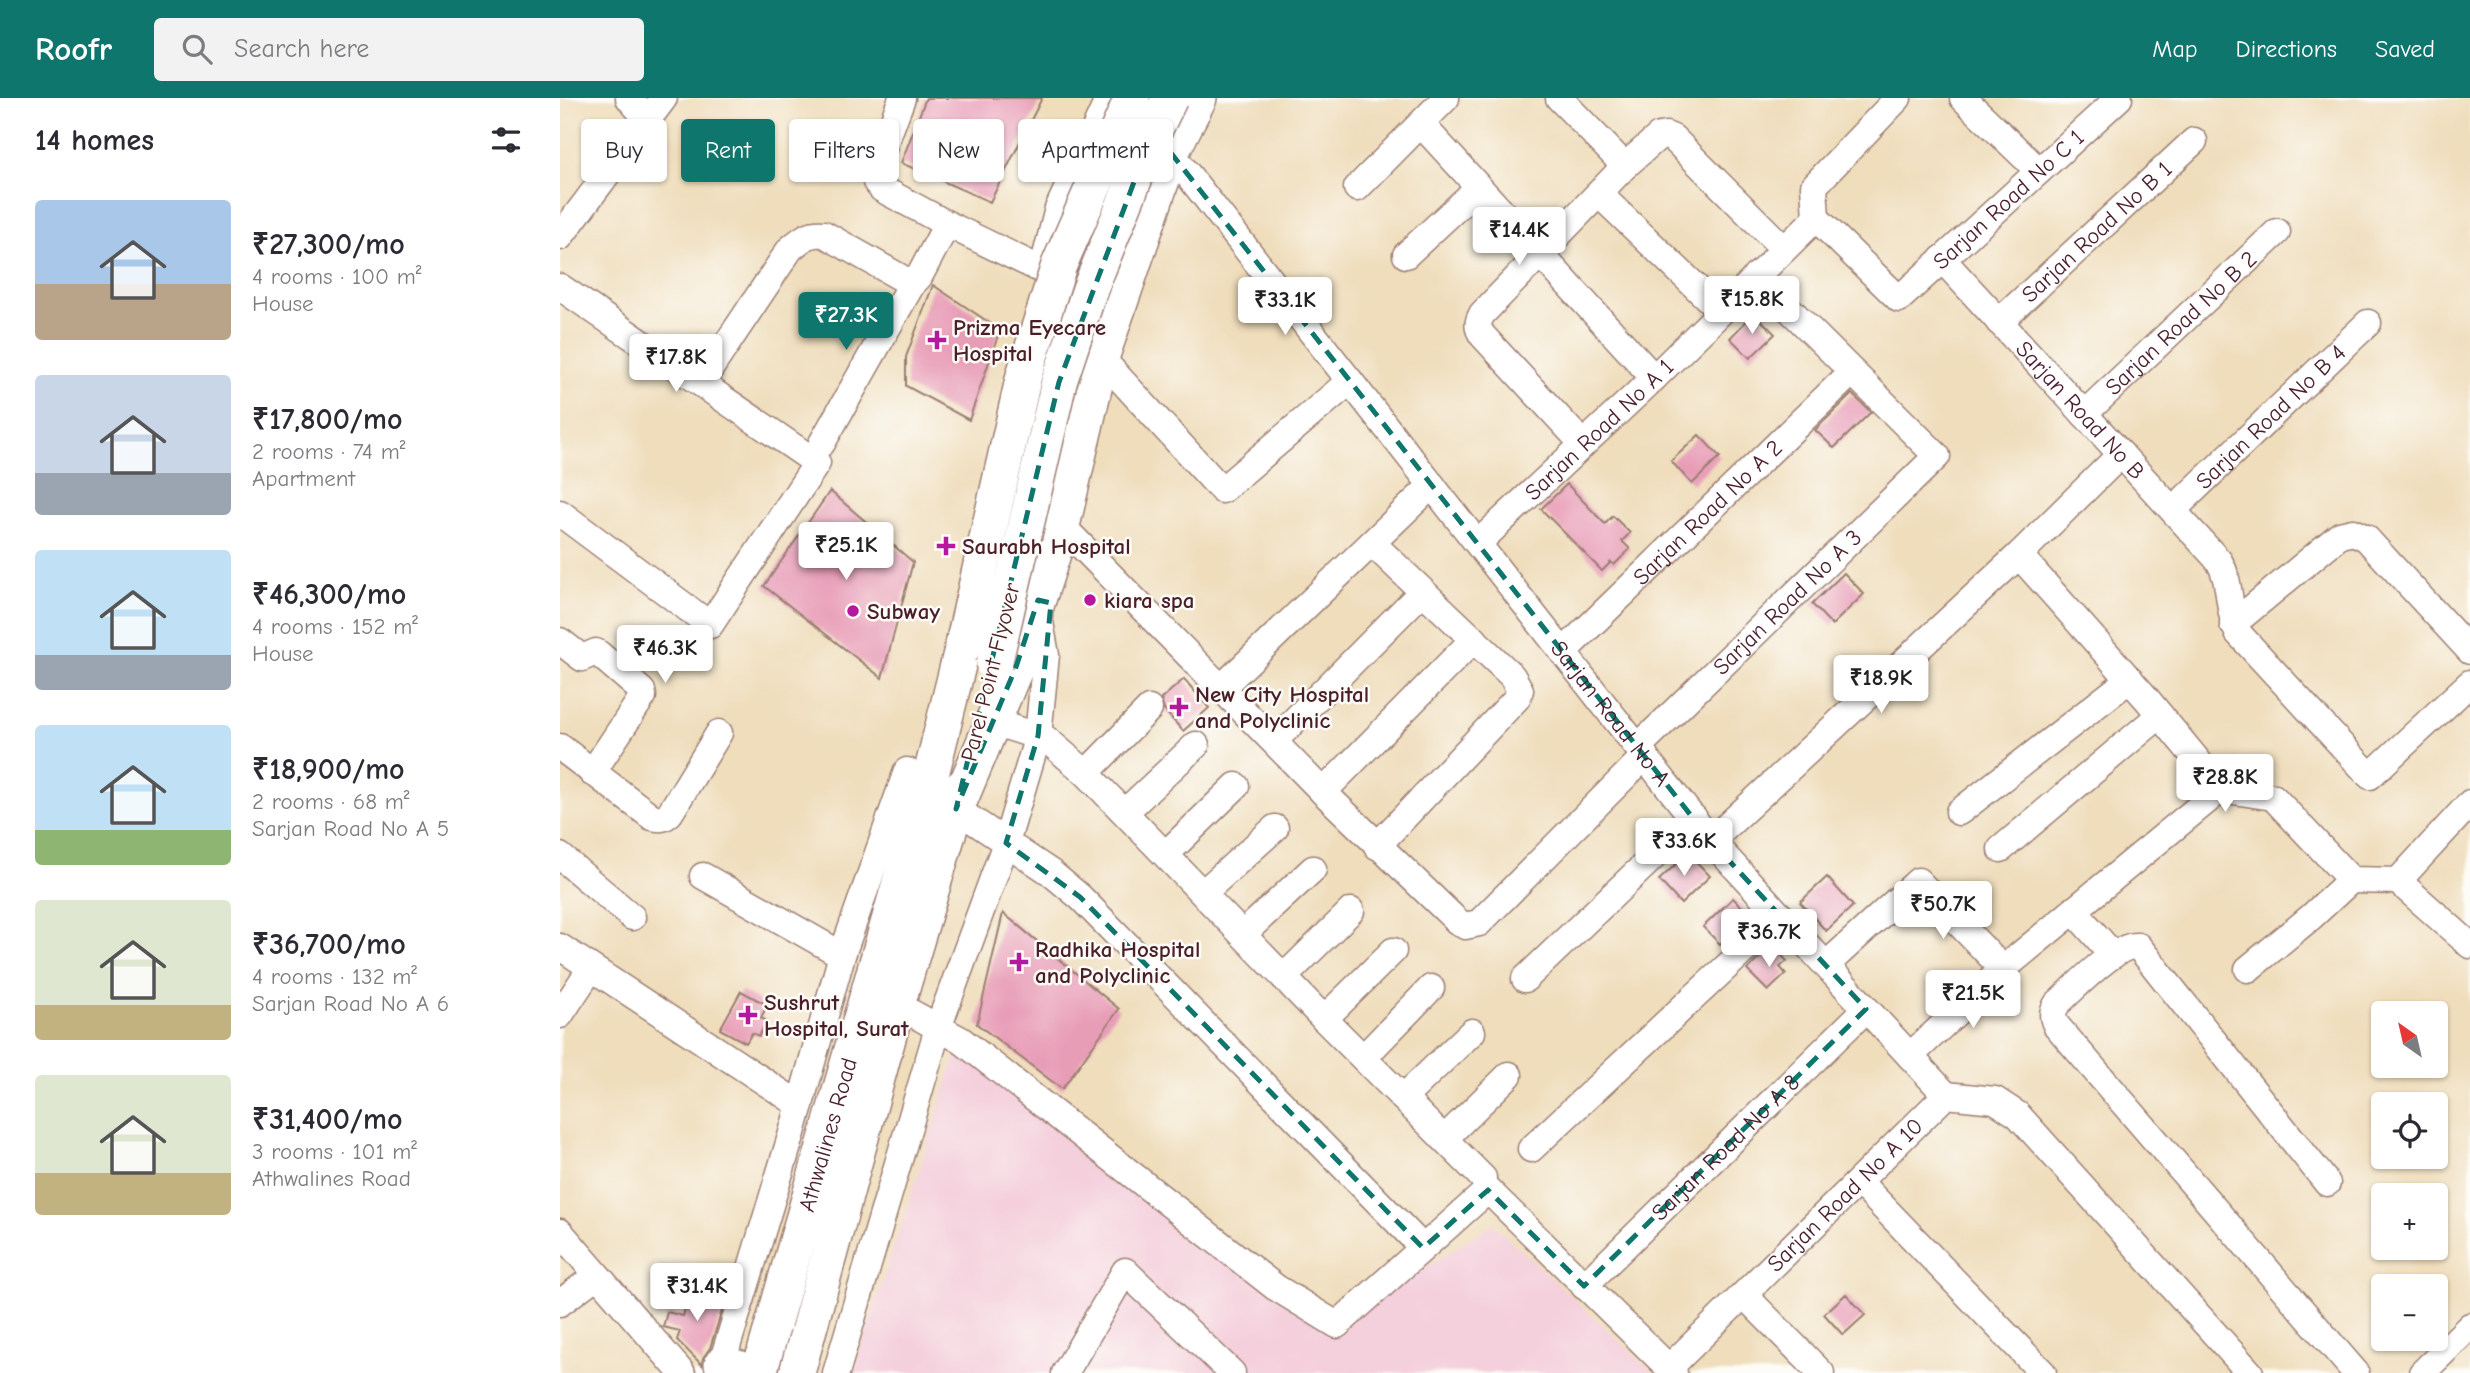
<!DOCTYPE html>
<meta charset="utf-8">
<style>
body{margin:0;font-family:"Comic Neue",sans-serif;background:#f2f2f3;color:#2b2b33;height:100vh;display:flex;flex-direction:column;font-size:26px;white-space:nowrap}
*{box-sizing:border-box;margin:0}
p{font-size:23px;color:#7c7c81}
.icon{flex:none;width:38px;height:38px;fill:none;stroke:currentColor;stroke-width:2;stroke-linecap:round;stroke-linejoin:round}
.map{position:relative;flex:1;overflow:hidden}
.sheet{display:flex;flex-direction:column;background:#fff;width:560px}
.sheet>*{flex:none}
.banner{position:absolute;left:21px;top:21px;width:665px;height:63px;display:flex;gap:14px}
.needle{width:46px;rotate:326deg}
.buttons{position:absolute;left:1811px;top:903px;display:grid;gap:14px}
.buttons a{display:grid;place-items:center;width:77px;height:77px;border-radius:7px;background:#fff;box-shadow:0 2px 5px #0004;font-size:35px}
.price{position:absolute;translate:-50% -60px;padding:0 16px;border-radius:7px;background:#fff;color:#222;font-size:23px;line-height:46px;filter:drop-shadow(0 2px 4px #0008)}
.price::after{content:'';position:absolute;left:50%;top:42px;width:21px;height:16px;margin-left:-10px;background:inherit;clip-path:polygon(0 0,100% 0,50% 100%)}
.price.selected{background:#0f766e;color:#fff}
ul{padding:0;list-style:none}
li{display:flex;align-items:center;gap:21px;height:175px;padding:0 35px}
li span{display:grid;place-items:center;flex:none;width:196px;height:140px;border-radius:7px;color:#555}
li>.icon{margin-inline-start:auto}
span .icon{width:84px;height:84px;fill:#fffc;stroke-width:1}
li b{font-size:30px}
h2{display:flex;justify-content:space-between;align-items:center;height:84px;padding:0 35px;font-size:30px}
.tag{padding:0 24px;border-radius:7px;background:#fff;box-shadow:0 2px 5px #0004;font-size:24px;line-height:63px}
.tag.selected{background:#0f766e;color:#fff}
header{display:flex;align-items:center;gap:42px;box-sizing:border-box;height:98px;padding:0 35px;background:#0f766e;color:#fff}
header strong{font-size:33px}
nav{display:flex;gap:38px;margin-inline-start:auto;font-size:24px}
.search{width:490px;height:63px;background:#f2f2f3;display:flex;align-items:center;gap:18px;box-sizing:border-box;padding:0 24px;border-radius:7px;color:#7c7c81;font-size:26px}
main{display:flex;flex:1;min-height:0}
.map>svg:first-child{display:block}
.built{fill:#f4cfdc}
.building{fill:#e89db7}
.lines{fill:none;stroke-linecap:round;stroke-linejoin:round}
.minor-casing{stroke:#9c7e73;stroke-width:29}
.major-casing{stroke:#9c7e73;stroke-width:38}
.minor{stroke:#fff;stroke-width:26}
.major{stroke:#fff;stroke-width:35}
.major-bridge-casing{stroke:#9c7e73;stroke-width:38;stroke-linecap:butt}
.major-bridge{stroke:#fff;stroke-width:35}
.marked{fill:none;stroke:#0f766e;stroke-width:5;stroke-dasharray:14 9;stroke-linejoin:round}
.poi-dot{fill:#b5179e;stroke:#fdfcf7;stroke-width:2.5}
.labels{text-anchor:middle;stroke-width:5;stroke-linejoin:round;paint-order:stroke}
.street-label{font-size:23px;fill:#4a1f2b;stroke:#fdfcf7}
.poi-label{font-size:23px;font-weight:bold;fill:#4a1f2b;stroke:#fdfcf7;text-anchor:start}
</style>
<header>
<strong>Roofr</strong>
<div class="search"><svg class="icon" aria-label="search" viewBox="0 0 24 24"><circle cx="10" cy="10" r="6"/><path d="M15 15l6 6"/></svg>Search here</div>
<nav><a>Map</a><a>Directions</a><a>Saved</a></nav>
</header>
<main>
<section class="sheet">
<h2>14 homes<svg class="icon" aria-label="filters" viewBox="0 0 24 24"><path d="M4 7h16M4 17h16"/><circle cx="9" cy="7" r="2"/><circle cx="15" cy="17" r="2"/></svg></h2>
<ul>
<li><span style="background:linear-gradient(#a9c7e8 60%,#b9a48a 0)"><svg class="icon" aria-label="home" viewBox="0 0 24 24"><path d="M3 11l9-7 9 7M6 9v11h12V9"/></svg></span><div><b>₹27,300/mo</b><p>4 rooms · 100 m²</p><p>House</p></div></li>
<li><span style="background:linear-gradient(#c9d6e8 70%,#9aa5b1 0)"><svg class="icon" aria-label="home" viewBox="0 0 24 24"><path d="M3 11l9-7 9 7M6 9v11h12V9"/></svg></span><div><b>₹17,800/mo</b><p>2 rooms · 74 m²</p><p>Apartment</p></div></li>
<li><span style="background:linear-gradient(#bfe0f5 75%,#9aa5b1 0)"><svg class="icon" aria-label="home" viewBox="0 0 24 24"><path d="M3 11l9-7 9 7M6 9v11h12V9"/></svg></span><div><b>₹46,300/mo</b><p>4 rooms · 152 m²</p><p>House</p></div></li>
<li><span style="background:linear-gradient(#bfe0f5 75%,#8fb573 0)"><svg class="icon" aria-label="home" viewBox="0 0 24 24"><path d="M3 11l9-7 9 7M6 9v11h12V9"/></svg></span><div><b>₹18,900/mo</b><p>2 rooms · 68 m²</p><p>Sarjan Road No A 5</p></div></li>
<li><span style="background:linear-gradient(#dfe7d0 75%,#c2b280 0)"><svg class="icon" aria-label="home" viewBox="0 0 24 24"><path d="M3 11l9-7 9 7M6 9v11h12V9"/></svg></span><div><b>₹36,700/mo</b><p>4 rooms · 132 m²</p><p>Sarjan Road No A 6</p></div></li>
<li><span style="background:linear-gradient(#dfe7d0 70%,#c2b280 0)"><svg class="icon" aria-label="home" viewBox="0 0 24 24"><path d="M3 11l9-7 9 7M6 9v11h12V9"/></svg></span><div><b>₹31,400/mo</b><p>3 rooms · 101 m²</p><p>Athwalines Road</p></div></li>
</ul>
</section>
<div class="map">
<svg width="1910" height="1275" viewBox="0 0 1910 1275">
<rect width="100%" height="100%" fill="#fdfcf7"/>
<filter id="ink" filterUnits="userSpaceOnUse"><feTurbulence type="fractalNoise" baseFrequency=".0143" numOctaves="2"/><feDisplacementMap in="SourceGraphic" scale="14" xChannelSelector="R" yChannelSelector="G"/><feConvolveMatrix kernelMatrix="1 2 1 2 8 2 1 2 1" color-interpolation-filters="sRGB"/></filter>
<filter id="wash" filterUnits="userSpaceOnUse"><feTurbulence type="fractalNoise" baseFrequency=".00686" numOctaves="4" result="noise"/><feDisplacementMap in="SourceGraphic" scale="28" xChannelSelector="R" yChannelSelector="G"/><feGaussianBlur stdDeviation="1.57" result="paint"/><feColorMatrix in="noise" values="0 0 0 0 0 0 0 0 0 0 0 0 0 0 0 0 0 1.4 0 .05"/><feComposite in="paint" operator="in"/></filter>
<g filter="url(#wash)">
<rect width="100%" height="100%" fill="#efddbb"/>
<path class="built" d="M401,942l376,285 156,-101 161,149h-801z"/>
<g id="blocks">
<path class="building" d="M366,0h116l-52,104 -89,-39z
M373,187l67,45 -31,90 -63,-34v-29z
M1194,215l21,21 -25,24 -20,-20z
M1292,296l19,18 -37,36 -19,-18z
M1139,337l21,22 -28,27 -21,-23z
M1007,386l38,40 8,-8 17,17 -8,8 8,8 -16,16 -3,-3 -9,9 -61,-62z
M270,393l83,71 -31,116 -118,-92z
M1284,475l20,21 -32,31 -20,-21z
M624,581l25,29 -26,23 -19,-21 -3,-11z
M1128,755l22,23 -29,28 -22,-24z
M1267,779l26,29 -27,25 -26,-29z
M1173,800l17,17 -30,29 -17,-17z
M443,815l116,96 -57,80 -85,-65z
M1212,848l15,15 -7,6 6,7 -18,17 -21,-21z
M181,893l26,14 -6,13 6,3 -8,15 -7,-3 -6,10 -26,-14z
M131,1190l34,13 -15,47 -7,10 -1,7 -25,-25 3,-9 -17,-4 4,-15 16,4z
M1286,1196l19,21 -22,20 -19,-21z"/>
</g>
</g>
<g filter="url(#ink)">
<use href="#blocks" fill-opacity="0" stroke="#9c7e73" stroke-width="2"/>
<g class="lines">
<g class="minor-casing">
<g id="minor">
<path d="M69,0l19,22"/>
<path d="M342,0l-28,74 2,10 6,7 65,35"/>
<path d="M999,0l66,68"/>
<path d="M1403,0l76,73"/>
<path d="M861,26l233,254"/>
<path id="s1" d="M597,48l14,7 540,688 235,254"/>
<path d="M797,90l89,-90"/>
<path d="M1039,96l122,117"/>
<path d="M1256,120l-2,-32 84,-88"/>
<path d="M0,139l104,-139"/>
<path d="M846,157l72,-67"/>
<path id="s2" d="M1382,161l277,302c13,22 8,49 19,72l132,143 100,-93"/>
<path d="M0,189l257,176 -107,162 -150,-112"/>
<path id="s3" d="M1439,224l195,-181"/>
<path d="M541,260l121,132 128,-109"/>
<path d="M150,271l80,-120c12,-10 19,-17 34,-15l88,50 7,-7 28,-53 99,48"/>
<path id="s4" d="M1524,316l193,-182"/>
<path d="M262,345l90,-159"/>
<path d="M1022,345l-99,-107c-6,-8 -6,-13 -1,-22l143,-148 34,-30 7,-1 7,3 111,111"/>
<path id="s5" d="M1613,412l195,-187"/>
<path d="M502,428l261,266 134,129 8,5 14,-3 166,-167"/>
<path d="M812,445l140,133 8,14 -3,8 -140,148"/>
<path id="s6" d="M918,445l176,-165 162,-160 83,81 220,-201"/>
<path d="M1459,457l127,143 75,91 52,8 78,83 47,1 72,-78"/>
<path d="M1673,526l107,-89 13,-3 13,6 104,113"/>
<path d="M0,543l22,17 14,-6 3,2 43,37 1,5 -51,77"/>
<path id="s7" d="M1003,554l289,-280"/>
<path d="M661,590l211,-203"/>
<path d="M433,624l53,17 40,34 238,246 159,159"/>
<path d="M714,643l148,-149"/>
<path d="M0,649l92,70c8,2 12,2 18,-4l49,-80"/>
<path id="s8" d="M1078,649l299,-291 -181,-180"/>
<path d="M526,675l63,-64"/>
<path d="M763,694l151,-153"/>
<path d="M396,711l94,63 30,25 343,351"/>
<path d="M565,714l71,-67"/>
<path d="M1399,714l171,-133"/>
<path d="M1151,743l308,-286 102,-101"/>
<path d="M1441,751l159,-134"/>
<path d="M606,756l70,-68"/>
<path d="M0,758l72,61"/>
<path d="M143,778l139,79"/>
<path d="M1838,783l72,64"/>
<path d="M643,795l72,-65"/>
<path d="M1513,812l40,45"/>
<path d="M683,836l70,-65"/>
<path d="M0,849l240,158"/>
<path d="M1266,867l92,-84 85,88"/>
<path d="M1688,871l63,-52 40,-37"/>
<path d="M724,879l67,-66"/>
<path d="M965,881l169,-161"/>
<path d="M337,907l64,35 314,247 62,38 151,-135 186,183"/>
<path d="M0,917l31,-47"/>
<path d="M764,921l69,-68"/>
<path d="M1350,958l93,-87 218,-180"/>
<path d="M804,959l67,-69"/>
<path d="M1386,997l49,5 23,15 232,258"/>
<path d="M843,1000l69,-66"/>
<path d="M884,1041l65,-64"/>
<path d="M971,1051l250,-233"/>
<path d="M1299,1084l184,191"/>
<path d="M1767,1085l-189,-237c-22,-3 -64,43 -81,58 -5,8 -5,13 -1,21l300,348"/>
<path d="M0,1134l122,141"/>
<path id="s9" d="M1024,1188l282,-277"/>
<path d="M1184,1197l77,78"/>
<path d="M0,1205l37,-28"/>
<path id="s10" d="M1109,1270l277,-273"/>
<path d="M159,1275l73,-240 50,-178 65,-184"/>
<path d="M276,1275l102,-345 68,-185 32,-107 8,-81 -9,-49"/>
<path d="M505,1275l60,-102 107,102"/>
<path d="M1862,1275l48,-47"/>
</g>
</g>
<g class="major-casing">
<g id="major">
<path d="M488,168l14,-55 52,-113"/>
<path d="M396,711l60,-142 46,-141 39,-168 70,-205 28,-55"/>
<path d="M162,1266l34,9"/>
<path id="s11" d="M199,1275l172,-598 31,-126"/>
<path d="M237,1275l100,-368 65,-218"/>
</g>
</g>
<use href="#minor" class="minor"/>
<use href="#major" class="major"/>
<g class="major-bridge-casing">
<path id="major-bridge" d="M402,551l62,-274 35,-110 73,-167
M434,567l65,-283 31,-93 63,-156 17,-35"/>
</g>
<use href="#major-bridge" class="major-bridge"/>
</g>
</g>
<path class="marked" d="M589,44l22,11 540,688 155,168 -282,277 -96,-96 -65,58 -343,-351 -74,-54 32,-107 13,-133 -13,-3 -22,67 -60,142 103,-427z"/>
<g class="poi-dot">
<path d="M373.5 231.5h7v7h7v7h-7v7h-7v-7h-7v-7h7z"/>
<path d="M382.5 437.5h7v7h7v7h-7v7h-7v-7h-7v-7h7z"/>
<circle cx="530" cy="502" r="7"/>
<circle cx="293" cy="513" r="7"/>
<path d="M615.5 598.5h7v7h7v7h-7v7h-7v-7h-7v-7h7z"/>
<path d="M455.5 853.5h7v7h7v7h-7v7h-7v-7h-7v-7h7z"/>
<path d="M184.5 906.5h7v7h7v7h-7v7h-7v-7h-7v-7h7z"/>
</g>
<g class="labels">
<g class="street-label">
<text dy="8" stroke="none"><textPath href="#s6" startOffset="733">Sarjan Road No C 1</textPath></text>
<text dy="8" stroke="none"><textPath href="#s3" startOffset="133">Sarjan Road No B 1</textPath></text>
<text dy="8" stroke="none"><textPath href="#s4" startOffset="133">Sarjan Road No B 2</textPath></text>
<text dy="8" stroke="none"><textPath href="#s2" startOffset="205">Sarjan Road No B</textPath></text>
<text dy="8" stroke="none"><textPath href="#s5" startOffset="135">Sarjan Road No B 4</textPath></text>
<text dy="8" stroke="none"><textPath href="#s6" startOffset="166">Sarjan Road No A 1</textPath></text>
<text dy="8" stroke="none"><textPath href="#s7" startOffset="201">Sarjan Road No A 2</textPath></text>
<text dy="8" stroke="none"><textPath href="#s8" startOffset="208">Sarjan Road No A 3</textPath></text>
<text transform="translate(430 574) rotate(-76)" y="8">Parel Point Flyover</text>
<text dy="8" stroke="none"><textPath href="#s1" startOffset="728">Sarjan Road No A</textPath></text>
<text dy="8" stroke="none"><textPath href="#s11" startOffset="248">Athwalines Road</textPath></text>
<text dy="8" stroke="none"><textPath href="#s9" startOffset="198">Sarjan Road No A 8</textPath></text>
<text dy="8" stroke="none"><textPath href="#s10" startOffset="247">Sarjan Road No A 10</textPath></text>
</g>
<g class="poi-label">
<text x="393" y="237">Prizma Eyecare<tspan x="393" dy="26">Hospital</tspan></text>
<text x="402" y="456">Saurabh Hospital</text>
<text x="544" y="510">kiara spa</text>
<text x="307" y="521">Subway</text>
<text x="635" y="604">New City Hospital<tspan x="635" dy="26">and Polyclinic</tspan></text>
<text x="475" y="859">Radhika Hospital<tspan x="475" dy="26">and Polyclinic</tspan></text>
<text x="204" y="912">Sushrut<tspan x="204" dy="26">Hospital, Surat</tspan></text>
</g>
</g>
</svg>
<div class="buttons">
<a><svg class="needle" viewBox="-14 -14 28 28"><path d="M0-13l5 13h-10z" fill="#e53935"/><path d="M0 13l5-13h-10z" fill="#7c7c81"/></svg></a>
<a><svg class="icon" aria-label="locate" viewBox="0 0 24 24"><circle cx="12" cy="12" r="6"/><path d="M12 2v4M12 18v4M2 12h4M18 12h4"/></svg></a>
<a>+</a>
<a>−</a>
</div>
<b class="price" style="left:959px;top:169px">₹14.4K</b>
<b class="price" style="left:1192px;top:238px">₹15.8K</b>
<b class="price" style="left:725px;top:239px">₹33.1K</b>
<b class="price selected" style="left:286px;top:254px">₹27.3K</b>
<b class="price" style="left:116px;top:296px">₹17.8K</b>
<b class="price" style="left:286px;top:484px">₹25.1K</b>
<b class="price" style="left:105px;top:587px">₹46.3K</b>
<b class="price" style="left:1321px;top:617px">₹18.9K</b>
<b class="price" style="left:1665px;top:716px">₹28.8K</b>
<b class="price" style="left:1124px;top:780px">₹33.6K</b>
<b class="price" style="left:1383px;top:843px">₹50.7K</b>
<b class="price" style="left:1209px;top:871px">₹36.7K</b>
<b class="price" style="left:1413px;top:932px">₹21.5K</b>
<b class="price" style="left:137px;top:1225px">₹31.4K</b>
<div class="banner">
<a class="tag">Buy</a>
<a class="tag selected">Rent</a>
<a class="tag">Filters</a>
<a class="tag">New</a>
<a class="tag">Apartment</a>
</div>
</div>
</main>
